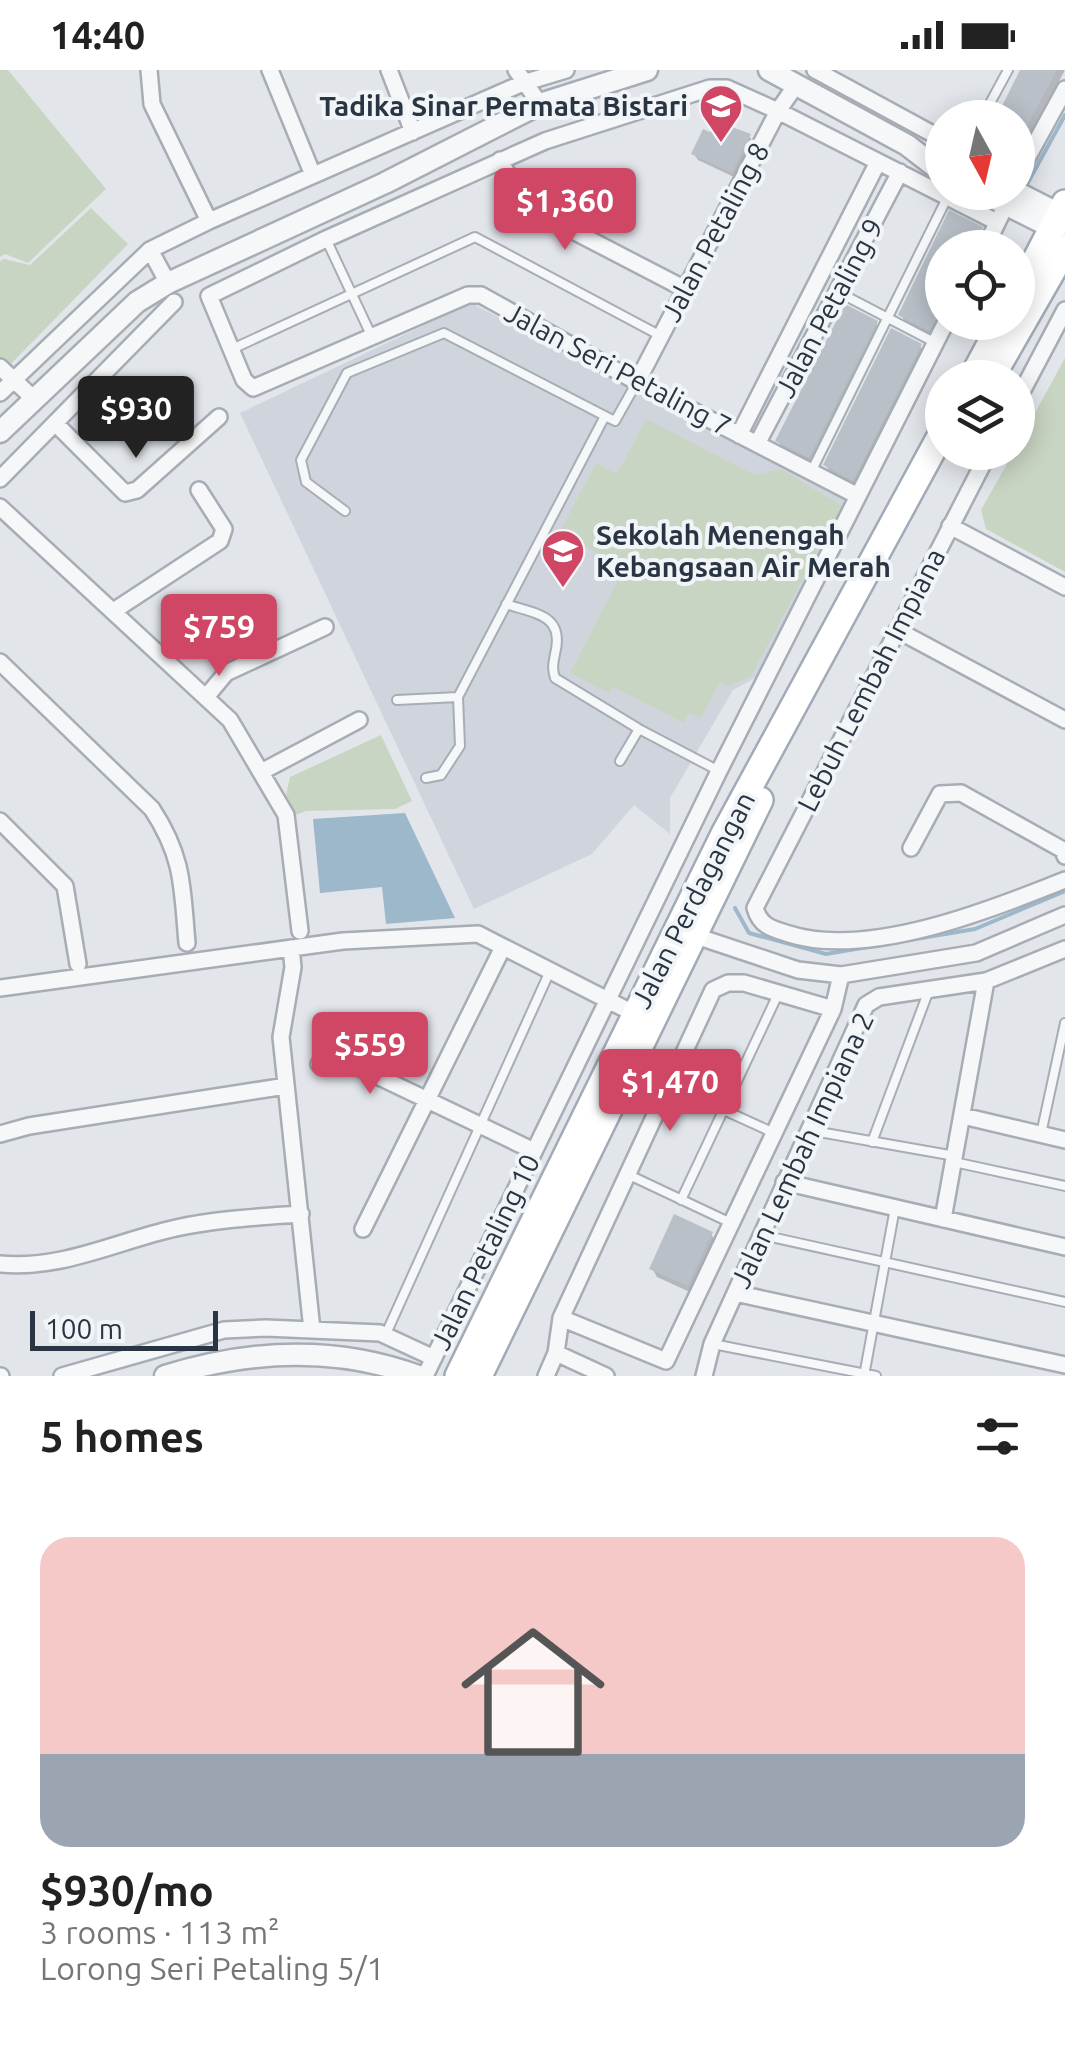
<!DOCTYPE html>
<meta charset="utf-8">
<style>
body{margin:0;font-family:Ubuntu,sans-serif;background:#f2f2f2;color:#222;height:100vh;display:flex;flex-direction:column;font-size:38px;white-space:nowrap}
*{box-sizing:border-box;margin:0}
p{font-size:32px;color:#767676}
.icon{flex:none;width:55px;height:55px;fill:none;stroke:currentColor;stroke-width:2;stroke-linecap:round;stroke-linejoin:round}
.map{position:relative;height:1306px;overflow:hidden}
.sheet{display:flex;flex-direction:column;background:#fff;flex:1}
.sheet>*{flex:none}
.needle{width:65px;rotate:172deg}
.buttons{position:absolute;left:925px;top:30px;display:grid;gap:20px}
.buttons a{display:grid;place-items:center;width:110px;height:110px;border-radius:50%;background:#fff;box-shadow:0 5px 25px #0003;font-size:50px}
.scale{position:absolute;left:30px;bottom:25px;width:188px;box-sizing:border-box;padding-left:10px;border:5px solid #2a3543;border-top:0;font-size:28px;line-height:35px;white-space:nowrap;color:#2a3543;-webkit-text-stroke:8px #f2f5f8;paint-order:stroke}
.price{position:absolute;translate:-50% -85px;padding:0 22px;border-radius:10px;background:#d04766;color:#fff;font-size:32px;line-height:65px;filter:drop-shadow(0 2px 5px #0008)}
.price::after{content:'';position:absolute;left:50%;top:60px;width:30px;height:22px;margin-left:-15px;background:inherit;clip-path:polygon(0 0,100% 0,50% 100%)}
.price.on{background:#222;color:#fff}
ul{padding:0;list-style:none}
li{display:grid;align-content:center;gap:20px;height:530px;padding:0 40px}
li+li{border-top:2px solid #e0e0e0}
li span{display:grid;place-items:center;height:310px;border-radius:30px;color:#555}
li>.icon{margin-inline-start:auto}
span .icon{width:180px;height:180px;fill:#fffc;stroke-width:1}
li b{font-size:42px}
h2{display:flex;justify-content:space-between;align-items:center;height:120px;padding:0 40px;font-size:42px}
.status{display:flex;justify-content:space-between;align-items:center;height:70px;padding:0 50px;background:#fff;direction:ltr}
.status svg{height:28px;fill:currentColor}
.map>svg:first-child{display:block}
.built{fill:#d0d5dd}
.green{fill:#c9d5c3}
.water{fill:#9db7cb}
.shadow{fill:#0003}
.lines{fill:none;stroke-linecap:round;stroke-linejoin:round}
.stream{stroke:#9db7cb;stroke-width:4}
.building{fill:#b9c0c8}
.service-casing{stroke:#a7adb5;stroke-width:12}
.minor-casing{stroke:#a7adb5;stroke-width:20}
.tertiary-casing{stroke:#a7adb5;stroke-width:25}
.primary-casing{stroke:#a1abb7;stroke-width:30}
.service{stroke:#f5f7f9;stroke-width:8}
.minor{stroke:#f5f7f9;stroke-width:15}
.tertiary{stroke:#f5f7f9;stroke-width:20}
.primary{stroke:#fff;stroke-width:25}
.labels{text-anchor:middle;stroke-width:8;stroke-linejoin:round;paint-order:stroke}
.poi-label{font-size:28px;font-weight:bold;fill:#2a3543;stroke:#f2f5f8;text-anchor:end}
.street-label{font-size:28px;fill:#2a3543;stroke:#f2f5f8}
</style>
<div class="status"><b>14:40</b><svg viewBox="0 0 49 12"><path d="M0 12V9h3v3zM5 12V6h3v6zM10 12V3h3v9zM15 12V0h3v12zM26 1h20v11H26zM47 4h2v5h-2z"/></svg></div>
<div class="map">
<svg width="1065" height="1306" viewBox="0 0 1065 1306">
<rect width="100%" height="100%" fill="#e2e6eb"/>
<path class="built" d="M471,233l379,196 -95,179 -22,12 -63,108v36l-36,-29 -42,49 -118,55 -234,-496z"/>
<path class="green" d="M0,0h8l98,119 -78,74 -23,-9 -5,3z
M91,138l37,36 -120,123 -8,-7v-99l4,-2 26,6z
M1065,288v214l-79,-43 -5,-19 32,-57 5,-1v-8z
M646,349l109,56 26,-6 61,37 -91,170 -22,10 -9,-4 -19,36 -12,-5 -5,10 -71,-36 -4,6 -39,-20 55,-106 -66,-34 37,-70 21,11z
M381,665l31,66 -17,8 -89,2 -11,4 -9,-20 4,-18z"/>
<path class="water" d="M405,743l50,105 -69,6 -4,-37 -62,6 -7,-74z"/>
<path class="shadow" d="M1024,0h41l-44,82 -3,1v-35z
M749,66l4,6 -17,36 -38,-18 -4,-6z
M950,144l31,15 5,9 -5,10h-39v74l-8,16 -28,-15 -5,-8z
M876,253l5,9 -67,133 -31,-16 -5,-8z
M920,276l5,9 -67,133 -27,-14 -5,-9z
M711,1164l5,8 -24,51 -35,-16 -5,-9z"/>
<g class="lines">
<path class="stream" d="M1026,116l39,-71
M735,838l14,25 77,21 149,-25 90,-38"/>
</g>
<path class="building" d="M1020,0h37l-39,73v-25h-22z
M715,51l36,13 -19,39 -41,-19 12,-25 7,3z
M949,140l34,17 -9,21h-32v64l-13,19 -31,-16z
M845,234l33,17 -69,137 -34,-17z
M891,258l31,16 -69,137 -30,-16z
M674,1144l39,18 -25,54 -39,-17z"/>
<g class="lines">
<g class="service-casing">
<path id="service" d="M982,48l26,-48
M326,169l46,98
M838,222l98,51
M230,280l245,-113 186,99
M811,402l136,-274
M345,441l-39,-29 -5,-22 46,-87 97,-40 161,83
M506,534c30,10 59,11 49,50 -2,10 -3,15 0,24l84,51 80,42
M397,630l61,-3
M620,691l19,-32
M426,708l15,-3 19,-29 -2,-49 147,-281 10,5 22,-39
M669,1015l105,48
M808,1060l147,26
M1041,1064l24,-111
M872,1072l57,-152
M954,1092l111,24
M627,1104l104,49
M681,1130l98,-208
M762,1165l303,67
M385,1266l165,-365
M713,1274l163,32
M864,1306l31,-168"/>
</g>
<g class="minor-casing">
<path id="minor" d="M149,0l3,34 57,117
M270,0l43,105
M389,0l24,62
M516,0l24,34
M815,0l127,69
M500,90l25,46 160,83
M1018,105l47,-86
M985,178l16,-33
M150,180l18,33
M0,297l33,31
M637,312l141,-271 18,-26
M0,323l150,-143 59,-29 314,-138 43,-13
M1018,329l47,-89
M55,353l70,70 12,-3 82,-73
M739,365l139,-273
M757,374l143,-272
M989,382l-234,456c5,18 17,21 34,26 78,25 202,-24 276,-54
M0,409l174,-177
M858,426l-221,-114 -156,-87h-13l-215,93 -9,-8 -35,-84 117,-57 219,-98 165,-53h17l51,23 219,111
M0,437l230,213 56,95 14,116
M950,456l115,61
M115,540l105,-69 4,-12 -25,-39
M897,560l168,90
M0,592l152,147c32,49 30,78 35,134
M206,627l20,-24 99,-46
M263,701l96,-51
M0,751l65,65 13,78
M911,778l29,-54 21,-1 102,57 2,6
M696,866l102,34 43,5 135,-22 89,-38
M291,878l2,19 -12,70 31,293
M0,918l343,-47 135,-7 157,80
M319,994l31,-1 184,88
M963,1046l102,24
M0,1064l29,-8 257,-40
M784,1112l281,65
M943,1149l43,-238
M363,1159l140,-282
M0,1194c62,6 117,-23 176,-36 41,-9 83,-11 125,-14
M735,1223l330,72
M561,1248l105,43 167,-352 8,-34
M556,1283l50,23
M0,1306h1
M62,1306l162,-46 42,-2 114,5 54,25
M425,1306l294,-605 227,-449
M546,1306l10,-23 5,-35 152,-328 15,-7h16l89,26
M704,1306l8,-32 154,-339 13,-8 107,-16 79,-32"/>
</g>
<g class="tertiary-casing">
<path id="tertiary" d="M769,0l138,75 35,27
M981,122l84,42
M1016,122l49,25
M0,362l137,-130 31,-19 217,-100 155,-79 107,-34
M165,1306c84,-26 169,-31 253,0"/>
</g>
<g class="primary-casing">
<path id="primary" d="M1018,224l47,-91
M972,308l30,-56
M991,308l74,-129
M458,1306l266,-542 218,-401
M479,1306l281,-576"/>
</g>
<use href="#service" class="service"/>
<use href="#minor" class="minor"/>
<use href="#tertiary" class="tertiary"/>
<use href="#primary" class="primary"/>
</g>
<defs>
<g id="school-pin" transform="scale(2.25)"><path d="M0 17L-7.5 6A9.5 9.5 0 1 1 7.5 6Z" fill="#d04766" stroke="#f2f5f8"/><path d="M0-5L7-2L0 1L-7-2ZM-4 1L0 2.5L4 1V4Q0 6-4 4Z" fill="#fff"/></g>
</defs>
<g fill-rule="evenodd">
<use href="#school-pin" x="721" y="36"/>
<use href="#school-pin" x="563" y="481"/>
</g>
<g class="labels">
<g class="poi-label">
<text x="688" y="46">Tadika Sinar Permata Bistari</text>
<text x="596" y="475" text-anchor="start">Sekolah Menengah<tspan x="596" dy="32">Kebangsaan Air Merah</tspan></text>
</g>
<g class="street-label">
<text transform="translate(715 162) rotate(-62)" y="10">Jalan Petaling 8</text>
<text transform="translate(829 238) rotate(-62)" y="10">Jalan Petaling 9</text>
<text transform="translate(618 299) rotate(28)" y="10">Jalan Seri Petaling 7</text>
<text transform="translate(871 610) rotate(-63)" y="10">Lebuh Lembah Impiana</text>
<text transform="translate(693 830) rotate(-63)" y="10">Jalan Perdagangan</text>
<text transform="translate(802 1080) rotate(-65)" y="10">Jalan Lembah Impiana 2</text>
<text transform="translate(485 1182) rotate(-64)" y="10">Jalan Petaling 10</text>
</g>
</g>
</svg>
<div class="buttons">
<a><svg class="needle" viewBox="-14 -14 28 28"><path d="M0-13l5 13h-10z" fill="#e53935"/><path d="M0 13l5-13h-10z" fill="#767676"/></svg></a>
<a><svg class="icon" aria-label="locate" viewBox="0 0 24 24"><circle cx="12" cy="12" r="6"/><path d="M12 2v4M12 18v4M2 12h4M18 12h4"/></svg></a>
<a><svg class="icon" aria-label="layers" viewBox="0 0 24 24"><path d="M12 4l9 5-9 5-9-5zM3 14l9 5 9-5"/></svg></a>
</div>
<div class="scale">100 m</div>
<b class="price" style="left:565px;top:183px">$1,360</b>
<b class="price on" style="left:136px;top:391px">$930</b>
<b class="price" style="left:219px;top:609px">$759</b>
<b class="price" style="left:370px;top:1027px">$559</b>
<b class="price" style="left:670px;top:1064px">$1,470</b>
</div>
<section class="sheet">
<h2>5 homes<svg class="icon" aria-label="filters" viewBox="0 0 24 24"><path d="M4 7h16M4 17h16"/><circle cx="9" cy="7" r="2"/><circle cx="15" cy="17" r="2"/></svg></h2>
<ul>
<li><span style="background:linear-gradient(#f6c9c9 70%,#9aa5b1 0)"><svg class="icon" aria-label="home" viewBox="0 0 24 24"><path d="M3 11l9-7 9 7M6 9v11h12V9"/></svg></span><div><b>$930/mo</b><p>3 rooms · 113 m²</p><p>Lorong Seri Petaling 5/1</p></div></li>
</ul>
</section>
